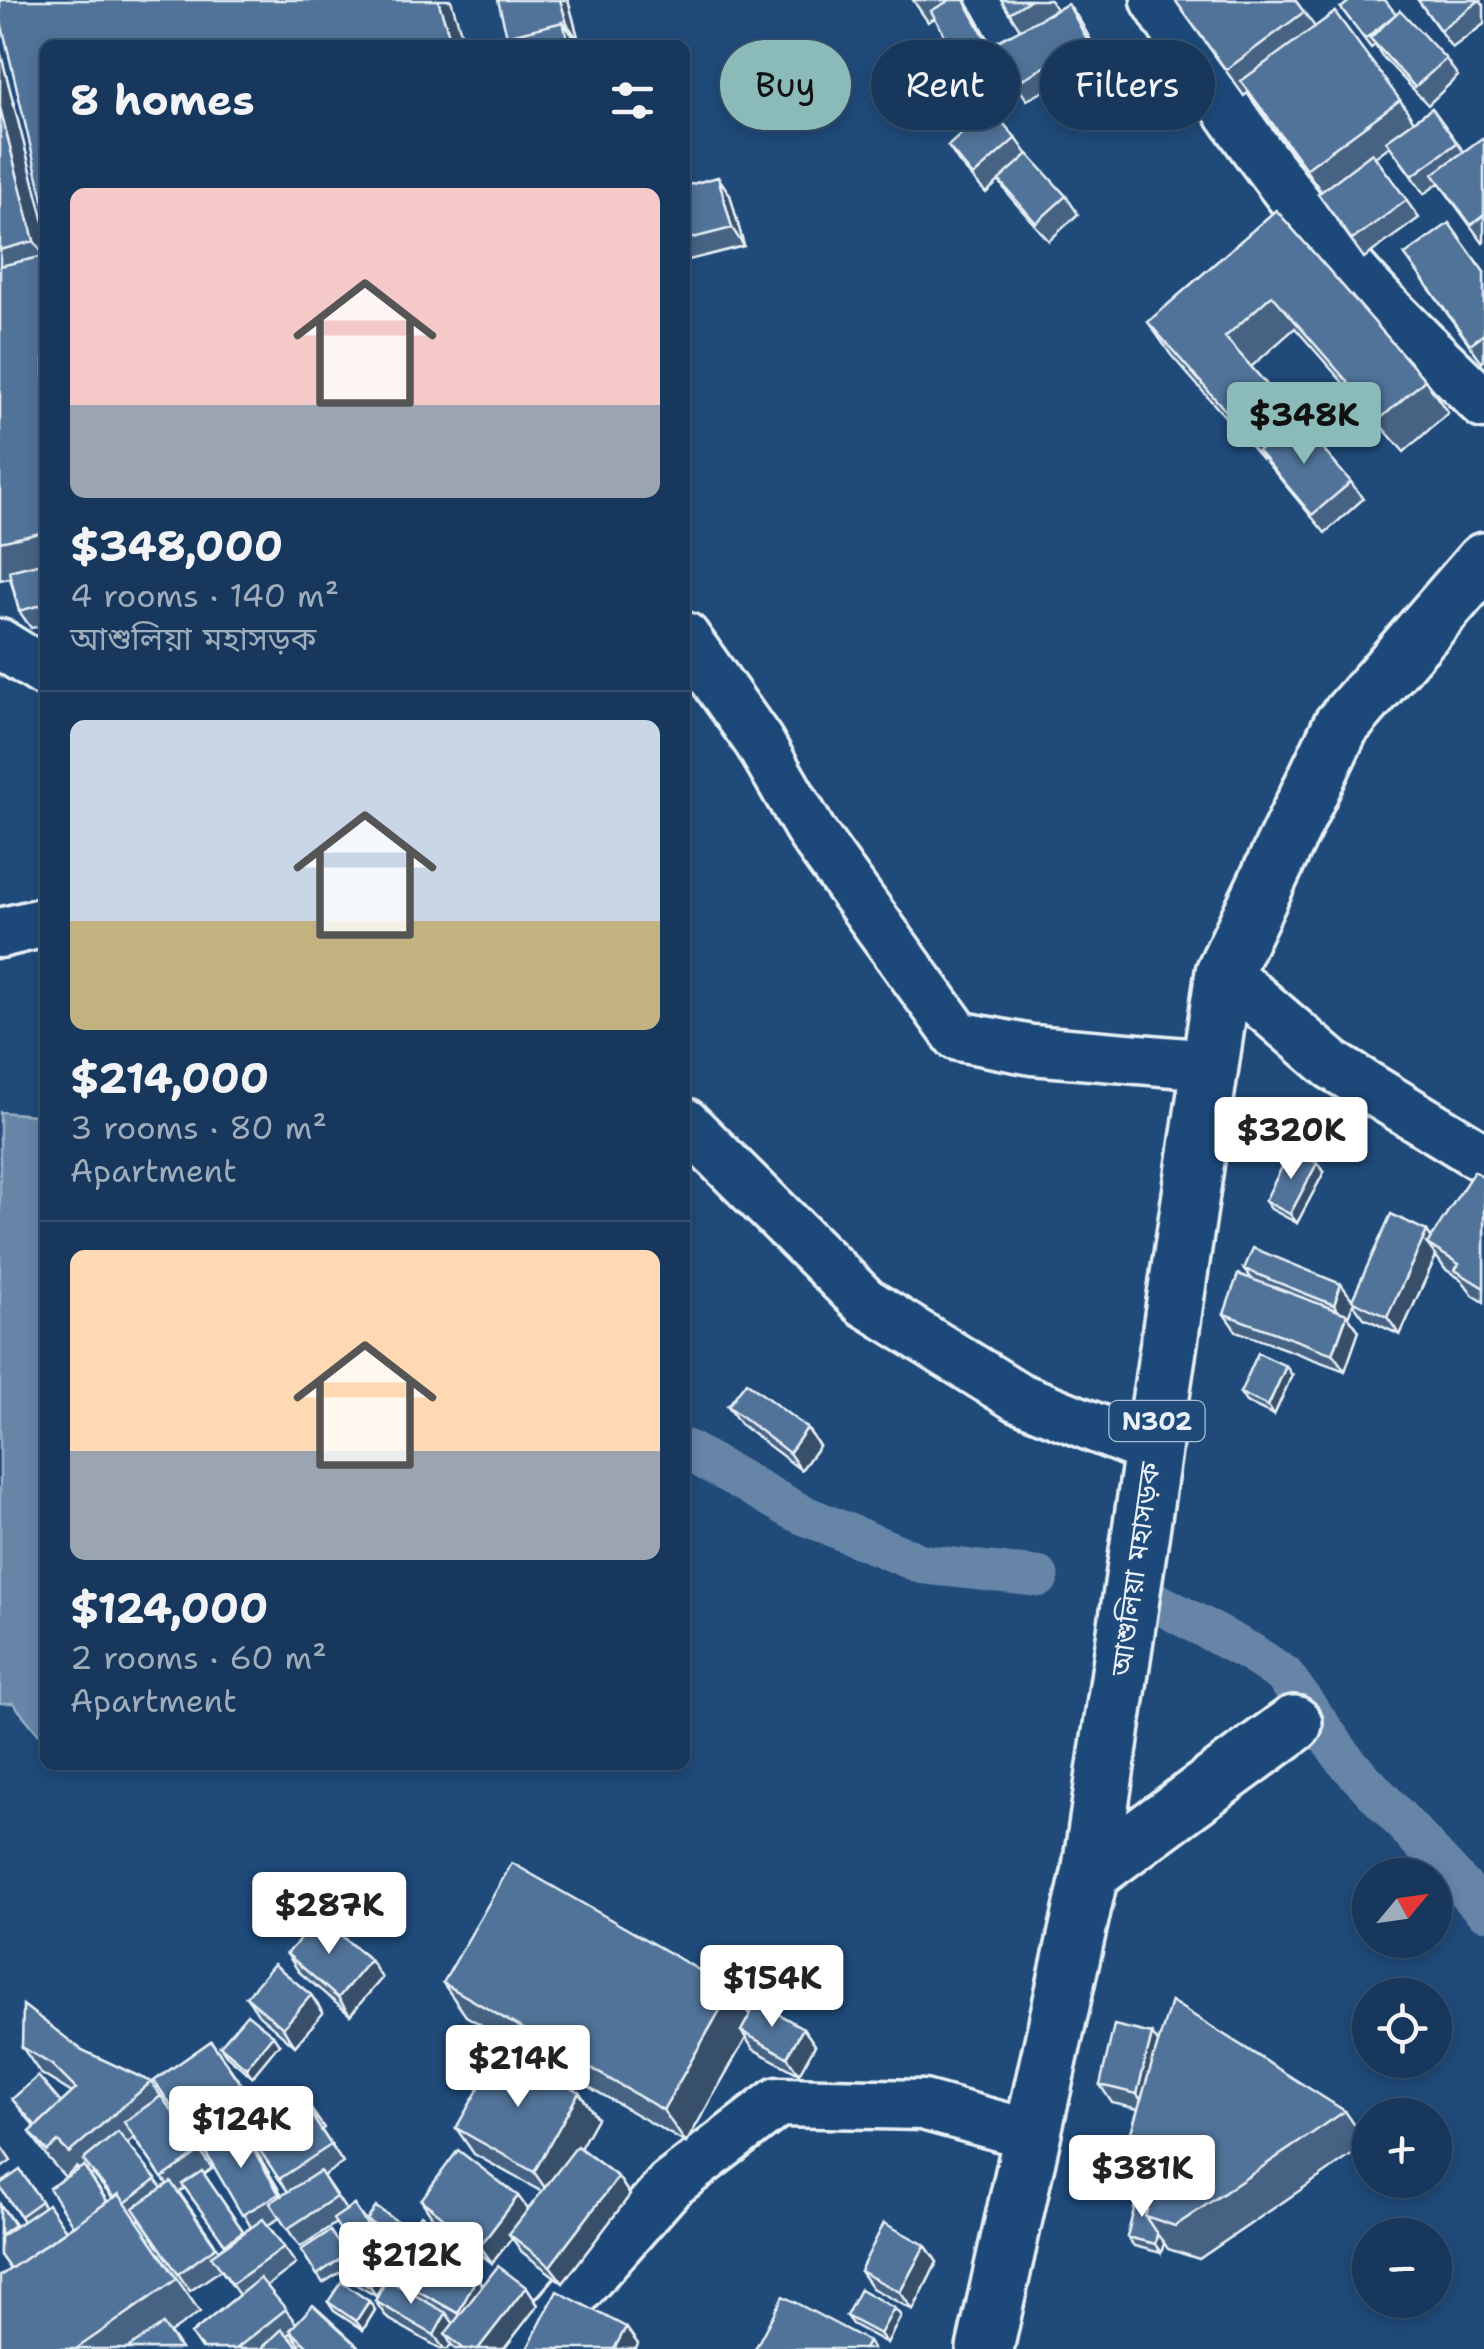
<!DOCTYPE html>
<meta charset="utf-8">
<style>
body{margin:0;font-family:"Shantell Sans","Noto Sans Bengali",sans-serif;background:#203f62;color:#f1f3f6;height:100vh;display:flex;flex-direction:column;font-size:38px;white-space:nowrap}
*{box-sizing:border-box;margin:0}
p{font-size:32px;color:#9eacbb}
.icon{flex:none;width:55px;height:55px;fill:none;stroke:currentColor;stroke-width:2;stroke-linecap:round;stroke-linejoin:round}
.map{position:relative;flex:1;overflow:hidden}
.panel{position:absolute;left:40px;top:40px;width:650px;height:1730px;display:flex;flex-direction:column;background:#17385c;border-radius:15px;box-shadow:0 5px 15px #0003,0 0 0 2px #365272}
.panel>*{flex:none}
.banner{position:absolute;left:720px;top:40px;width:612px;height:90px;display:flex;gap:20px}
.needle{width:65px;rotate:61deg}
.buttons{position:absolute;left:1352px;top:1858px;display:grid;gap:20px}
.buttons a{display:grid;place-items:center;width:100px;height:100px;border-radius:50%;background:#17385c;box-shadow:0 5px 15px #0003,0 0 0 2px #365272;font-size:50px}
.price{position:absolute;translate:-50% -85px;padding:0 22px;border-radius:10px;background:#fff;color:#222;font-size:32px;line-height:65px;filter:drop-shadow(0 2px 5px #0008)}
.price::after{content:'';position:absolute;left:50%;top:60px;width:30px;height:22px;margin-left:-15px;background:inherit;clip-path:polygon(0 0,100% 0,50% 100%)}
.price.active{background:#8bbbb9;color:#111}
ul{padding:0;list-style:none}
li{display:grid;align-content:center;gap:20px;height:530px;padding:0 30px}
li+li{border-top:2px solid #365272}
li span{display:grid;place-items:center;height:310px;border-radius:15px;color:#555}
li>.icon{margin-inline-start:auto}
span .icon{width:180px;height:180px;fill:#fffc;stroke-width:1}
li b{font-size:42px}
h2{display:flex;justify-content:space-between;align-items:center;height:120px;padding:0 30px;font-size:42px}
.chip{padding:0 35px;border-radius:45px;background:#17385c;box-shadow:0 5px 15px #0003,0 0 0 2px #365272;font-size:35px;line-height:90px}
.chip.active{background:#8bbbb9;color:#111}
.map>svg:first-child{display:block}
.water{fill:#6685a7;stroke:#9ab0c7;stroke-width:2.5}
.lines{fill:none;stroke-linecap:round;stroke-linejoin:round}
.canal{stroke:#6685a7;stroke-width:40}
.minor-casing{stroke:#e8f1f8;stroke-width:55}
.highway-casing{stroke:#e8f1f8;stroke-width:62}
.minor{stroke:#1f4a7a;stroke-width:48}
.highway{stroke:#1f4a7a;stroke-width:55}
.wall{fill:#466384;stroke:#e8f1f8;stroke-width:2.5;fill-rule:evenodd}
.shaded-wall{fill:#39506b;stroke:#e8f1f8;stroke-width:2.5}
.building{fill:#517399;stroke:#e8f1f8;stroke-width:2.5}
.labels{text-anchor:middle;stroke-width:8;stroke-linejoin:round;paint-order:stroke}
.shield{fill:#1f4a7a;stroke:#acbfd2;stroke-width:2.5}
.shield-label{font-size:25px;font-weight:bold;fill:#e8f1f8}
.street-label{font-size:28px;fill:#e8f1f8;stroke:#1f4a7a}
</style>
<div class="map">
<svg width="1484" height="2349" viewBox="0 0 1484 2349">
<rect width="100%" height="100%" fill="#1f4a7a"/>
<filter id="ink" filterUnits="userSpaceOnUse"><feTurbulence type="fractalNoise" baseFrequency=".01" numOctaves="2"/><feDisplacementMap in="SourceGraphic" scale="20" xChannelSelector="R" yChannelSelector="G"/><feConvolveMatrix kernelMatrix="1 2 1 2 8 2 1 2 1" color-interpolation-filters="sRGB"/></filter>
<g filter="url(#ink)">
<path class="water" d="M0,1112l45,4v626l-32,-39h-13z"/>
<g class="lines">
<path class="canal" d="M685,1449l114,64 123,51 117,13
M1154,1601l97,52 33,22 61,85 139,150"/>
<g class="minor-casing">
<path id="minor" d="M1156,0c63,101 133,202 214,290 36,39 76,76 114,114
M685,637l74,105 54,93 145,201 74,14 178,15
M0,644l45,28
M0,933l45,-11
M1224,972l108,93 152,93
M685,1123l180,179 153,95 135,54
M526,2349l144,-164 108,-83 145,3 109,30"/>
</g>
<g class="highway-casing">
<path id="highway" d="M1090,1874l204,-150
M985,2349l105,-475 134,-902 117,-246 143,-165"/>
</g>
<use href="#minor" class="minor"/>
<use href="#highway" class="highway"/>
</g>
<path class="wall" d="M568,0l11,41 -72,-5z
M913,0h54l-1,1 41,71 -30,17 -12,-18 -30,-53 -7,4z
M1001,0h49l6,9 -12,7 24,-12 12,17 22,40 -75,39 -12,-17 5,-54z
M1175,0h120l20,27 85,73 14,21 18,-13 32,44 20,-11v101l-1,1 -44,-60 -15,11 -34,-48 -15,11 44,61 -55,40 -46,-64 3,-3 -72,-99 -5,4z
M1418,0h62l4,5v19l-32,24z
M1341,8l55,6 50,45 12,17 -30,29 -46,-49 -7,-11 -4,3z
M0,51l45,175v399l-14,3 -12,-17 -9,-33 -10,2z
M1016,138l12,17 38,41 12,18 -29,27 -38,-43 -12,-17 -13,12 -26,-29 -12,-18z
M718,177l12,18 14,51 -59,15v-75z
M1276,210l149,170 23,33 -44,39 -109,-124 -44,39 24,27 18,27 58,61 12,17 -38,34 -62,-75 -1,1 -91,-104 -23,-33z
M1405,255l79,17v88l-2,2z
M1317,1163l7,9 -27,51 -26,-14 -6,-8z
M1484,1177v125l-11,-7 -11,-15 -17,-11 -9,-13 -36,79 -36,-17 -11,-15 -5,13 11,15 -14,40 -109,-40 -12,-17 28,-35 -8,-10 108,31 75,-69 4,7z
M1292,1375l-18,40 -28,-13 -6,-9z
M728,1406l79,22 12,18 -18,24 -61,-46z
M287,1954l95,24 -32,37 -51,-43z
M443,1983l289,6 18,26 53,13 12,17 -16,29 -46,-25 -7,-11 -60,105 -220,-127z
M311,1995l12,18 -28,33 -36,-31 -13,-18z
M1152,2034l6,9 187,68 23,33 -169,115 -31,-10 -4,-6 -3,10 -27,-7 -7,-9 25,-45 4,-11 -6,-3 -23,-33 11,-36 -26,-6 -12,-18z
M211,2041l57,82 36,-24 20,29 -3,2 22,33 -20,13 23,34 8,-5 20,29 -6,4 20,12 5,-8 -20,-13 -6,-9 42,14 -2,3 35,20 -25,-19 -6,-9 55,24 -9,12 20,12 6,8 43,2 12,18 -34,44h-49l-4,-5 -3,5h-7l-54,-31 -12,-17 11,-20 -1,-2 -9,17 -26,-15 -6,-9 1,-3 -22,14 -22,-33 29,-19 20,29 10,-17 -7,5 -17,-25 -36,24 -20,-29 -12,7 28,39 -29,22 29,37 64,26h-57l-12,-16 -3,2 12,14h-99l-10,-15 48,-39 -18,-25 -31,21 -50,-72 -3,2 63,91 -30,21 11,16h-181l10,-80 -10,-14v-51l16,22 7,-5 -23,-34 20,-17 24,36 22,24 7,-4 5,-57 -2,-2 -11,10 -17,-19 -18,-26 5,-5 -23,-28 49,4 11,-10 -32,-20 -18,-26 60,3 69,32 61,86 -8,6 40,58 7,-5 -42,-69 -55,-77zM264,2128l9,14 -4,2 -9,-13zM251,2137l37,55 -6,3 -34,-56zM134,2138l33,46 -5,4 -35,-44zM93,2174l20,25 -5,3 -18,-26zM185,2188l41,57 -7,5 -40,-58z
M279,2044l-27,33 -26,-22 -6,-9z
M579,2092l18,26 -17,30 38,29 12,18 -67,88 -41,-31 -10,-14 -20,25 -59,-45 -12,-18 97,-4 10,14 14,-18 -68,-38 -18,-26z
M0,2145l11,16 -11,8z
M925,2245l12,17 -24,48 -41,-22 -12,-17z
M369,2301l6,9 -12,20 -29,-19 -6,-9z
M894,2308l7,8 -14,27 -35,-19 -6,-8z"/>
<path class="shaded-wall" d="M438,0h13l14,45h-13z
M560,0h8l11,41 -12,-17z
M964,0l9,12 34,60 -12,-17z
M1068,4l12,17 22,40 -13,-18z
M563,22l16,23h-10z
M0,51l45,175v31l-11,-16 -34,-133z
M718,177l12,18 14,51 -12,-18z
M1317,1163l7,9 -27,51 -7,-9z
M1427,1231l12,18 -12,-5 9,12 -36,79 -13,-18z
M1341,1284l13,18 -6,14 11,15 -14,40 -12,-17 12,-33 -11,-16z
M1286,1366l6,9 -18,40 -6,-9z
M807,1428l12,18 -18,24 -12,-17z
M370,1960l12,18 -32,37 -12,-17z
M732,1989l23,33 -14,9 5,7 -60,105 -23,-33z
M311,1995l12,18 -28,33 -12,-18z
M803,2028l12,17 -16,29 -12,-17z
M1152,2034l12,17 -15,61 -12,-18z
M273,2035l6,9 -27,33 -6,-9z
M579,2092l18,26 -45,80 -18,-26z
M240,2126l12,18 39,67 -12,-17z
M618,2177l12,18 -67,88 -13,-17z
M518,2196l13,17 -22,21 3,4 -20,25 -12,-17z
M403,2225l6,9 -8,13 -7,-9z
M1157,2234l7,9 -3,10 -6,-9z
M460,2244l6,9 -11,14 -6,-9z
M925,2245l12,17 -24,48 -13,-18z
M379,2271l6,8 -9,17 -6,-9z
M477,2277l12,17 -19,37 -12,-18z
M526,2287l12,18 -34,44h-26z
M369,2301l6,9 -12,20 -7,-9z
M894,2308l7,8 -14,27 -7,-9z
M446,2313l13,18 -14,3 6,10 -3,5h-4l-10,-14z
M626,2327l12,17 -2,5h-22z
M868,2341l5,8h-9z"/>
<path class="building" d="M0,0h438l14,45h-407v163l-45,-191z
M498,0h62l7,24 -3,1 -1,-3 -56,14z
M950,0h14l31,55 -30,16 -34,-60z
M1001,0h29l-21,13z
M1175,0h120l9,12 -78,58z
M1351,0h34l11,14 -31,25 -24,-31z
M1418,0h62l-40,30z
M1068,4l21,39 -74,40 -21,-40z
M1400,10l46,49 -31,28 -45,-49z
M1335,12l65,88 -94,69 -65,-88z
M563,22l6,23h-69l-2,-7z
M0,108l34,133 -34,9z
M990,108l26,30 -43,38 -25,-30z
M1432,108l25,35 -45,33 -26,-35z
M1482,138l2,3v74l-13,10 -38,-51z
M1372,153l35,47 -55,40 -34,-46z
M1028,154l38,42 -30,27 -37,-43z
M718,177l14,51 -47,12v-54z
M1276,210l149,170 -45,39 -108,-124 -47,42 50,57 -36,32 -91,-104z
M1449,223l35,49v62l-14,10 -65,-89z
M44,256l1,276 -45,10v-276z
M1296,418l55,64 -39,33 -54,-64z
M45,562v42l-26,7 -10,-40z
M1291,1149l26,14 -27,51 -25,-13z
M1474,1171l10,6v111l-29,-18 4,-6 -32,-20z
M1391,1214l36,17 -40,86 -35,-17z
M1253,1248l88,36 -7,21 -90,-36z
M1238,1274l109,40 -14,40 -109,-40z
M1258,1353l28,13 -18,40 -28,-13z
M746,1382l61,46 -18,25 -61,-47z
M512,1863l220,126 -69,121 -220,-127z
M319,1917l51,43 -32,38 -51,-44z
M274,1964l37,31 -28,33 -37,-31z
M1171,2001l174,110 -170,115 -30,-10 16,-50 -34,-21z
M757,2002l46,26 -16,29 -46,-26z
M23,2005l59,45 69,32 -82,71 -11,-11 -11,9 -17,-19 46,-43 -24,-24 -30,-18z
M247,2014l26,21 -27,33 -26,-22z
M1114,2025l38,9 -15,60 -37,-9z
M211,2041l45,66 -56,39 -46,-65z
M502,2048l77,44 -45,80 -78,-44z
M38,2076l23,27 -25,23 -24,-27z
M161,2096l39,55 -38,27 -38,-56z
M304,2099l13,20 -2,2 -3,-5 -39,26 -10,-16z
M312,2116l19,29 -52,34 -36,-54 9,-6 17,25z
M240,2126l39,68 -37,21 -39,-67z
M118,2132l38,47 -31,24 -6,-9 -5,4 -31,-38z
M577,2146l41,31 -68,89 -41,-32z
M458,2150l60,46 -38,50 -59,-46z
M84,2166l23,36 -34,24 -24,-38z
M20,2170l21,31 -21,15 -20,-29v-3z
M202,2171l41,60 -18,13 -43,-60z
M320,2171l16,26 -49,32 -17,-26z
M171,2182l45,65 -38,27 -45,-66z
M1139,2189l13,3 -7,24 12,18 -2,10 -28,-7z
M119,2194l58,85 -101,70h-76v-73z
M0,2204l14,21 -14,10z
M48,2204l18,27 -56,38 -10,-14v-18z
M354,2205l13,20 -21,14 -13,-20z
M376,2207l27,18 -9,13 -27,-18z
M421,2215l39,29 -11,14 -38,-29z
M263,2219l21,28 -52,37 -21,-28z
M884,2223l41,22 -25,47 -40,-21z
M330,2231l16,24 -29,20 -16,-25z
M398,2232l79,45 -19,36 -80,-44z
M364,2236l24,14 -18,37 -26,-15z
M498,2266l28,21 -48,62h-14l-19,-15z
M260,2278l26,31 -50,40h-33l-12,-15z
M387,2279l59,34 -12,22 -59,-34z
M341,2282l28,19 -13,20 -28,-19z
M860,2289l34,19 -14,26 -34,-18z
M557,2291l69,36 -12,22h-87z
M783,2296l85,45 -4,8h-109z
M313,2305l45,41 -3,3h-45l-20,-19z
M163,2324l17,25h-53z
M282,2329l18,20h-39z"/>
</g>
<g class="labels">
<rect class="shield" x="1109.5" y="1401" width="95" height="40" rx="8"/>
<g class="shield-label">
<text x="1157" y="1430">N302</text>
</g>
<g class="street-label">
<text transform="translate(1135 1569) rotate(-82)" y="10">আশুলিয়া মহাসড়ক</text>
</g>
</g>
</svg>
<div class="buttons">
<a><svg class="needle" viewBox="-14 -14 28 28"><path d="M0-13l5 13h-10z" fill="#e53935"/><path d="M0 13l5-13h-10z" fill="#9eacbb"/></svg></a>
<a><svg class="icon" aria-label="locate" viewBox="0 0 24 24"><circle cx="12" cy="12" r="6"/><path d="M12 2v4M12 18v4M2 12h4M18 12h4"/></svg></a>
<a>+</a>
<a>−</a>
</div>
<b class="price active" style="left:1304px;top:467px">$348K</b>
<b class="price" style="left:1291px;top:1182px">$320K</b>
<b class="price" style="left:329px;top:1957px">$287K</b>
<b class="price" style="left:772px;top:2030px">$154K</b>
<b class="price" style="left:518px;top:2110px">$214K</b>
<b class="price" style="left:241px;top:2171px">$124K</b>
<b class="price" style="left:1142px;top:2220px">$381K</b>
<b class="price" style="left:411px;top:2307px">$212K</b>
<div class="banner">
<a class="chip active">Buy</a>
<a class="chip">Rent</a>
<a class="chip">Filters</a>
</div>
<section class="panel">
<h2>8 homes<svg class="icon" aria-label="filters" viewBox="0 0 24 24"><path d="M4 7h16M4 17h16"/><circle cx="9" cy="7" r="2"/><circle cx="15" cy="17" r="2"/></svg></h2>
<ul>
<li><span style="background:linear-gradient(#f6c9c9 70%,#9aa5b1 0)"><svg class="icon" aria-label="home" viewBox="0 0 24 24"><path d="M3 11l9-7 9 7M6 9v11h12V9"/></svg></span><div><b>$348,000</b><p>4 rooms · 140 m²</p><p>আশুলিয়া মহাসড়ক</p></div></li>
<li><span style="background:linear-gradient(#c9d6e8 65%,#c2b280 0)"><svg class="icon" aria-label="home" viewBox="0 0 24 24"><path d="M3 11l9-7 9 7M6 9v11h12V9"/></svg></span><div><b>$214,000</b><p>3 rooms · 80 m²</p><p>Apartment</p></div></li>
<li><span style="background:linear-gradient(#ffd9b3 65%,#9aa5b1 0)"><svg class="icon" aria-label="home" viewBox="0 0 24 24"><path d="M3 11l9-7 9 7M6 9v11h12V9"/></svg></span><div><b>$124,000</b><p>2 rooms · 60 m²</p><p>Apartment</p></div></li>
</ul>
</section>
</div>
